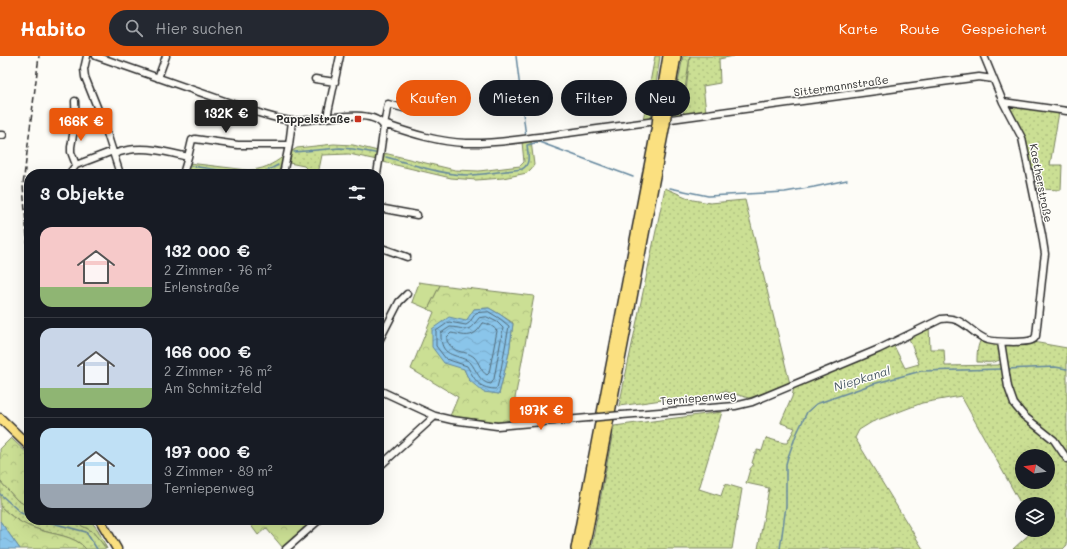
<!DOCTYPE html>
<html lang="de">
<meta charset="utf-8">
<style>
body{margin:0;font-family:Mali,sans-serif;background:#242831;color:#f1f3f6;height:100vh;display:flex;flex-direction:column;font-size:15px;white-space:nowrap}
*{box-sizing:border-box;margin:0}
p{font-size:13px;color:#9ea1a6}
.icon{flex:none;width:22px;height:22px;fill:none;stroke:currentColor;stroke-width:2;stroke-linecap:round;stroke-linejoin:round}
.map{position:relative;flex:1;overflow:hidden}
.panel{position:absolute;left:24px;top:113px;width:360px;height:356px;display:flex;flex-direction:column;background:#171b24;border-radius:16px;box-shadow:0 4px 16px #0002}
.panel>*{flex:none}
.guide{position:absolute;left:396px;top:24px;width:380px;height:36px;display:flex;gap:8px}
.needle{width:26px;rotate:283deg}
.buttons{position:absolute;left:1015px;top:393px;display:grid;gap:8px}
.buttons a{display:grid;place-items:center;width:40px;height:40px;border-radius:50%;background:#171b24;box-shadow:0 4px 16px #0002;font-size:20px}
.price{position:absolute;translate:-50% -34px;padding:0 9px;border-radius:4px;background:#ea580c;color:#fff;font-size:13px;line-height:26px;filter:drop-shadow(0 1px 2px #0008)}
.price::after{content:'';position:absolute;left:50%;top:24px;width:12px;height:9px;margin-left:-6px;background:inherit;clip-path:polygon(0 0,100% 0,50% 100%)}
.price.selected{background:#222;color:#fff}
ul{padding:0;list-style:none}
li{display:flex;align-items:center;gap:12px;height:100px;padding:0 16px}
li+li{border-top:1px solid #363941}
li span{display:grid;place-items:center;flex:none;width:112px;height:80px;border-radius:12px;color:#555}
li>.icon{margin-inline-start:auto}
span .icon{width:48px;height:48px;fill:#fffc;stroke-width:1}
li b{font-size:17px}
h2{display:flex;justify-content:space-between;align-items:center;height:48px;padding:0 16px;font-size:17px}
.tag{padding:0 14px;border-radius:18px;background:#171b24;box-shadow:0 4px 16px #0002;font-size:14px;line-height:36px}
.tag.selected{background:#ea580c;color:#fff}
header{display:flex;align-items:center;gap:24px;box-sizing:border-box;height:56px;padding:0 20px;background:#ea580c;color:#fff}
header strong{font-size:19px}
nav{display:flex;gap:22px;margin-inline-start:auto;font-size:14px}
.search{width:280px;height:36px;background:#242831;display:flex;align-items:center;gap:10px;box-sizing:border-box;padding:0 14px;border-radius:22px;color:#9ea1a6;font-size:15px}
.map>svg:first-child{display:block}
.grass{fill:url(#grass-dots);stroke:#7b8560;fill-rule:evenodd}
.forest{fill:url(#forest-crowns);stroke:#7b8560;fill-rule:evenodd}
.park{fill:#cbdf94;stroke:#7b8560}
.water{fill:url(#water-waves);stroke:#64879e}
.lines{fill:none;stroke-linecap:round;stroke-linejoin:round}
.shore{stroke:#516977;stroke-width:1}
.stream{stroke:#64879e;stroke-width:1.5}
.minor-casing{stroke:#2b2b2b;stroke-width:9}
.major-casing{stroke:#2b2b2b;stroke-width:11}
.highway-casing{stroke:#2b2b2b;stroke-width:12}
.minor{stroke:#fdfcf7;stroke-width:6}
.major{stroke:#fbe080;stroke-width:8}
.highway{stroke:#fbe080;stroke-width:9}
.rail{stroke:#2b2b2b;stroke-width:1.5;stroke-dasharray:6 3;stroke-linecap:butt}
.minor-bridge-casing{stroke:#2b2b2b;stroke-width:9;stroke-linecap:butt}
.highway-bridge-casing{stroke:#2b2b2b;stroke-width:12;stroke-linecap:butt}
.minor-bridge{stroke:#fdfcf7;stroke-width:6}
.highway-bridge{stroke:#fbe080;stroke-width:9}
.poi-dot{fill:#c8321e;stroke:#fdfcf7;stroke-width:1.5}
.labels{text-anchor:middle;stroke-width:3;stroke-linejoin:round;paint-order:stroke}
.street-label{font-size:11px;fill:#2b2b2b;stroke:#fdfcf7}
.poi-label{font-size:11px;font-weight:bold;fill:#2b2b2b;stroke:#fdfcf7;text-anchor:end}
.water-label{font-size:12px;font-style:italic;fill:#485964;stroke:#fdfcf7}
</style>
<header>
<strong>Habito</strong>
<div class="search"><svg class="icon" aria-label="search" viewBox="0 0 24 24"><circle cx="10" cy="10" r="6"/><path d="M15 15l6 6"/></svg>Hier suchen</div>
<nav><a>Karte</a><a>Route</a><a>Gespeichert</a></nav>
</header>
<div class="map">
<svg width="1067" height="493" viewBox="0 0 1067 493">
<defs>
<pattern id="grass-dots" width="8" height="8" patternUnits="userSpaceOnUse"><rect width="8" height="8" fill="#cbdf94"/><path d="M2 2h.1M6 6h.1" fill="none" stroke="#aec080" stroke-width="1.8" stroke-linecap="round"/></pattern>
<pattern id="forest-crowns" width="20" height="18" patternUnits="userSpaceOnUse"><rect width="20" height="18" fill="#cbdf94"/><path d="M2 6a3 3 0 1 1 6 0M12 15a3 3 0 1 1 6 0" fill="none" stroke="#aec080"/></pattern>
<pattern id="water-waves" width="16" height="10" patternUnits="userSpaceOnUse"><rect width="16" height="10" fill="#8ac5ea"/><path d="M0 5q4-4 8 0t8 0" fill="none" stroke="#77a9c9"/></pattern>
</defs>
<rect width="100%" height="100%" fill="#fdfcf7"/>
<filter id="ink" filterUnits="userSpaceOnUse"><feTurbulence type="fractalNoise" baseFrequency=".025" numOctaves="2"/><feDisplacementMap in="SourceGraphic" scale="8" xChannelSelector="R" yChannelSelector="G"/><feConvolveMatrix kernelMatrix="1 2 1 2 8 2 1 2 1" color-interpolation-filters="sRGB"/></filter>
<g filter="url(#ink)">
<path class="grass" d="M690,0h44l-15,3 1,24 -17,3 3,26 -23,4z
M1007,49l52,7 -9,53h12l-1,25 -22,-1 -4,-20 -6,-2z
M531,85l3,24 -3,4 -4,4 -24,5 -27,2 -25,-2 -68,-16 1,-9 71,17 24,1 41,-5 4,-4 -2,-20z
M334,88l19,1 25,6 -1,9 -28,-6 -27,1 -4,19 -13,-1 1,-5 -2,-2 -15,-3 3,-12 5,-3z
M284,100l-3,13 -9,5h-64l-21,-2 2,-9 59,7c14,0 24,-5 36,-14z
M665,132l28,12 17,3 35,-3 45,184 -41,14 -26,-7 -14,8 -47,1 -43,6z
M929,269l1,24h14l1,17 53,-1 4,-2c3,9 8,37 12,42 17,20 41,34 53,58v82l-4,4h-50l21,-19h14v-26h-26v2l-61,-110 -39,7 -50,19 -13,8 -4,8 68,111h-165l11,-61 -23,-5 4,-14 4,-5 -2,-1 3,-10h2v-3l5,1 4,-13 18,5h3l8,-15 -14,-5v-1l11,-25 2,-10 99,-43 12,24 14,-4 -11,-28zM1022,400h26v26h-26z
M982,282l17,6 3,14c-6,6 -17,4 -25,4 0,-8 0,-17 5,-24z
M1033,286l34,6v107c-15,-14 -40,-35 -50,-51 -11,-16 -11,-39 -14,-58l2,-3z
M722,356l-23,77 22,7 4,-12 17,5 -10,60h-141l23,-123z
M0,425l17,19 12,7v13c20,0 48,-2 64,12 5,4 9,12 13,17h-20c-11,-14 -33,-14 -49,-20 -15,-4 -26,-13 -37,-23z"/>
<path class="forest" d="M655,0h5l-9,63 -8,1z
M683,0h7l-8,53 -2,5 -8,1z
M440,229l94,11 -23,124 -13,2 -48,-6 8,-19 -47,-28 23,-57 -6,-3zM489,252l12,7 12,8 -4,30 -10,41 -30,-14 -5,-11 10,-60z
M11,382l18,17v52l-12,-7 -17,-19v-32z
M0,450c10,10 23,19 37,23 16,6 38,6 49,20h-66l-20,-28z
M63,464h27l8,10 9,19 -15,-18 -14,-7z
M247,464h68l-32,28 -17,-20 -8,7z"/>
<path class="park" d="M418,226l22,3 -12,24 -16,-7 7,-19z"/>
<path class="water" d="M489,252l12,7 12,9 -4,29 -10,41 -16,-2 -14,-12 -5,-11 -20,-6 -12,-16v-18l17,-12 17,4 8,-12z
M0,465l20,28h-20z"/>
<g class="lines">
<path class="shore" d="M489,256l10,6 10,8 -10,54 -2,8 -2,1c-18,-1 -20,-10 -28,-23l-21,-7 -10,-13v-15l13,-9 17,3 3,-2 7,-10z
M487,261l10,5 6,6 -9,51 -3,5c-12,-1 -14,-14 -21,-22 -15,-9 -30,-4 -29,-29l9,-6c18,1 16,8 29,-9z
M483,267c5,0 11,4 14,8l-8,42 -2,2c-7,-4 -7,-12 -13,-18 -10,-8 -18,-1 -27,-16v-4l4,-4c9,1 18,6 26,-2 2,-2 4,-5 6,-8z"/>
<path class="stream" d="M516,0l10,81
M294,96l46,-4 13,1 22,4
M386,101c27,7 57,19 86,18 16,-1 33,-4 50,-6 9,-5 6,-15 5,-24l12,-3 94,35
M191,110l56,8
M254,118l9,-1 15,-8
M670,132l38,8 77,-4 29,-5 33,-7
M1007,313l48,-2 12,2
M0,438l21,19 8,3
M41,464l45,12 11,17
M780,493l6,-43v-42l2,-7 8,-22 11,-23 9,-8 57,-20 48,-13 82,-2"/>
<g class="minor-casing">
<path id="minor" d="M87,0l-3,13 1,8 20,50 15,47
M96,0l166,58c10,3 20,6 30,7 21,1 78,-15 91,4h4c26,9 52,17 79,18 27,1 54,-4 80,-7l433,-59 14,2
M158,22l8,-22
M315,23l20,3
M75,45l1,27 -3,7 -2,12v5l5,13 37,-14
M1003,46l64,9
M327,61l13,-61
M0,79h3
M114,98c24,-10 49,-3 74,3l-5,17
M188,101l4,-17 3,-1 43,6h51
M69,118l7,-9
M283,118l6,-29 3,-24
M377,118c4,-23 6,-47 11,-70l15,4h11
M379,152l38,7
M379,191l28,10
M379,285l20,-39 8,-8
M1001,286l7,45 6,17 10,12 30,24 13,19
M379,334l56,26 17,4 45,6 91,-8
M622,359l113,-9 17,-4 127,-53 62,-30c23,-4 29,15 47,21 7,2 37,3 44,0 3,-1 2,-1 4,-4l8,-75 1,-7 -3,-19 -20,-97 -19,-36 -19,-46
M379,411l56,-51
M286,493l33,-29"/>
</g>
<g class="major-casing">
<path id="major" d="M0,362l29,28
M100,464l17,29"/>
</g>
<g class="highway-casing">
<path id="highway" d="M666,59l10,-59
M658,60l10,-60
M576,493l81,-424
M584,493l81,-425"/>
</g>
<use href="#minor" class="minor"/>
<use href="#major" class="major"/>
<use href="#highway" class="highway"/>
<path class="rail" d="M29,208l-6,-79 16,-129"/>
<g class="minor-bridge-casing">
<path id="minor-bridge" d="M588,362l34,-3"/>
</g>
<g class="highway-bridge-casing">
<path id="highway-bridge" d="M665,68l1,-9
M657,69l1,-9"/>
</g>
<use href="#minor-bridge" class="minor-bridge"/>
<use href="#highway-bridge" class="highway-bridge"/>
</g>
</g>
<rect class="poi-dot" x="354" y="59" width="8" height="8" rx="2"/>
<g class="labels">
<g class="street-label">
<text transform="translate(841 30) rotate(-8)" y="4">Sittermannstraße</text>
<text transform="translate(1041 127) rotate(79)" y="4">Kaetherstraße</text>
<text transform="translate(698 342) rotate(-5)" y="4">Terniepenweg</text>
</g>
<g class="poi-label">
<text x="350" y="67">Pappelstraße</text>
</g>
<g class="water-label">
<text transform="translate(862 323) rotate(-17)" y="4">Niepkanal</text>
</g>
</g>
</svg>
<div class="buttons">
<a><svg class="needle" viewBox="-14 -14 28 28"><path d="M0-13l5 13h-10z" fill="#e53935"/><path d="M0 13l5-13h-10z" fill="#9ea1a6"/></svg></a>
<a><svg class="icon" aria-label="layers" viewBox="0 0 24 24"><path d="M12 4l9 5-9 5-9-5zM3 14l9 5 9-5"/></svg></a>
</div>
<b class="price selected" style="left:226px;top:78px">132K €</b>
<b class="price" style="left:81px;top:86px">166K €</b>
<b class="price" style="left:541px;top:375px">197K €</b>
<div class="guide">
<a class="tag selected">Kaufen</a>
<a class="tag">Mieten</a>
<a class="tag">Filter</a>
<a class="tag">Neu</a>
</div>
<section class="panel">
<h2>3 Objekte<svg class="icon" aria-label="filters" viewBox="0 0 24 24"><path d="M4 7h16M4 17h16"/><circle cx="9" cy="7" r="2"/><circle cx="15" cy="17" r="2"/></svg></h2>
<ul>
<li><span style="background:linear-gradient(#f6c9c9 75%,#8fb573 0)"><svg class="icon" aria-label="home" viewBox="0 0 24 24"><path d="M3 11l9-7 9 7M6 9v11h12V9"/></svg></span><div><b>132 000 €</b><p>2 Zimmer · 76 m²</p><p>Erlenstraße</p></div></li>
<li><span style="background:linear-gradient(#c9d6e8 75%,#8fb573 0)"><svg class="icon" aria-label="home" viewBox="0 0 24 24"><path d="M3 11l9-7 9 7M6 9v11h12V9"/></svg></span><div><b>166 000 €</b><p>2 Zimmer · 76 m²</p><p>Am Schmitzfeld</p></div></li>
<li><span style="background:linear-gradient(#bfe0f5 70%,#9aa5b1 0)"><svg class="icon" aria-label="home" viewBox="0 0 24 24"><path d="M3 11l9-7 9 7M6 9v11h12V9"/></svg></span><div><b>197 000 €</b><p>3 Zimmer · 89 m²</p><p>Terniepenweg</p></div></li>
</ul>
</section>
</div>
